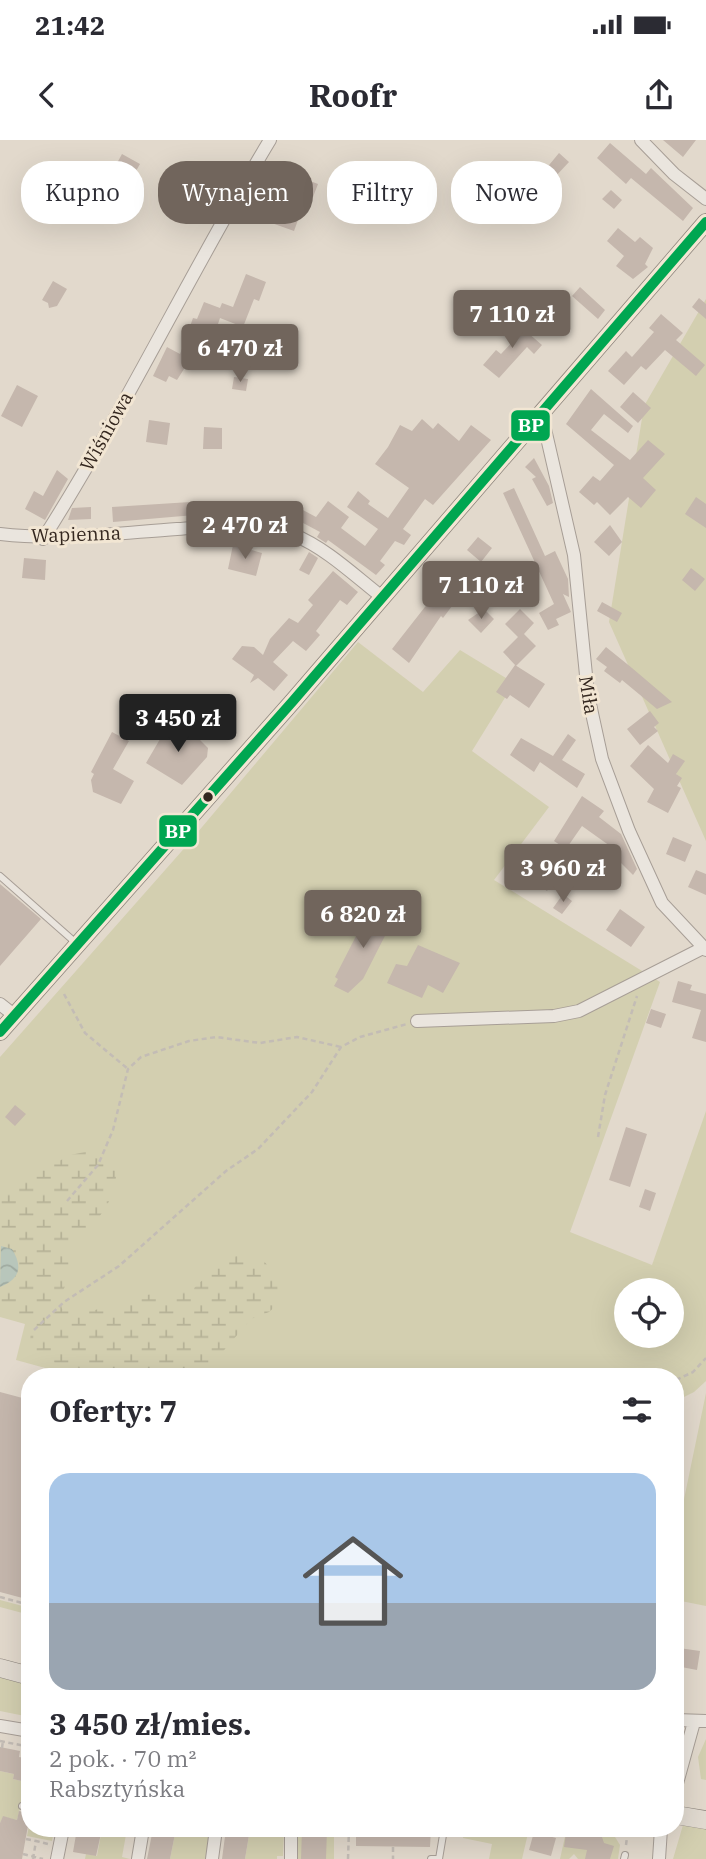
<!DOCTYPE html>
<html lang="pl">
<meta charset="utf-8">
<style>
body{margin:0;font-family:"IBM Plex Serif",serif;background:#f2f2f3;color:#2b2b33;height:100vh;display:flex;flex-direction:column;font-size:26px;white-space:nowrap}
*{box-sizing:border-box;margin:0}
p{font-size:23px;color:#7c7c81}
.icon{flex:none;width:38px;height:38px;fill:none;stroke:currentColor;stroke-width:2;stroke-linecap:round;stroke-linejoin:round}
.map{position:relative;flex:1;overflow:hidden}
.drawer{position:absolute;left:21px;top:1228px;width:663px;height:469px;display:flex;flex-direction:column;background:#fff;border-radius:28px;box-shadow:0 7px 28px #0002}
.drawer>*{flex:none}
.banner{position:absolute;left:21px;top:21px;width:665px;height:63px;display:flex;gap:14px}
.tools{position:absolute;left:614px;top:1138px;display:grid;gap:14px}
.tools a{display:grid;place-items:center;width:70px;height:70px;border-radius:50%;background:#fff;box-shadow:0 7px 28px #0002;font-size:35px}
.price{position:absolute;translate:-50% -60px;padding:0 16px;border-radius:7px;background:#71655c;color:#fff;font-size:23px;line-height:46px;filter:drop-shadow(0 2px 4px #0008)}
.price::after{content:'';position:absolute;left:50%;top:42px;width:21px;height:16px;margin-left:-10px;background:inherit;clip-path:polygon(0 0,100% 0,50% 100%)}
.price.on{background:#222;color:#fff}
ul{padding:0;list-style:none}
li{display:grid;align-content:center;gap:14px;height:371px;padding:0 28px}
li+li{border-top:2px solid #e1e1e2}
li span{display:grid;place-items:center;height:217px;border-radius:21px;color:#555}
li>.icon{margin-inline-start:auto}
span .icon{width:126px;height:126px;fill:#fffc;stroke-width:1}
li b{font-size:30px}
h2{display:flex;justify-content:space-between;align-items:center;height:84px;padding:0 28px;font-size:30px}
.chip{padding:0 24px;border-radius:28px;background:#fff;box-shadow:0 7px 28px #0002;font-size:24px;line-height:63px}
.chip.on{background:#71655c;color:#fff}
.status{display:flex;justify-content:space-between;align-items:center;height:49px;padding:0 35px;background:#fff;direction:ltr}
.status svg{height:19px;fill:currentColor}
header{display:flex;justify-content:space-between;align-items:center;height:91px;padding:0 28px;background:#fff;font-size:32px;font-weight:700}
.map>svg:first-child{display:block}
.grass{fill:#d3cfb0;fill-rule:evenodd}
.wetland{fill:url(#wetland-marsh)}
.water{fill:url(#water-waves)}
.building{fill:#c5b7ad}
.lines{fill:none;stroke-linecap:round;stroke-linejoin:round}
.lane-casing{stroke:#a79e96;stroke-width:8}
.street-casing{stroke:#a79e96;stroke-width:14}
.secondary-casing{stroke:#978e85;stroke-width:18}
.primary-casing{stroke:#8c847c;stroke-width:19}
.path{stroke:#c3bcb5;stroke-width:2.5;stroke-dasharray:5 3.5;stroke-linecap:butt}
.lane{stroke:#eae5de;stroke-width:6}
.street{stroke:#eae5de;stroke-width:12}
.secondary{stroke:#eae5de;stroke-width:16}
.primary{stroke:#e1dad0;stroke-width:18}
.bus-1-casing{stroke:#f2e6d3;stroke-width:16}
.bus-1{stroke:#00a651;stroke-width:10}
.bus-dot{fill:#34271f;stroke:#f2e6d3;stroke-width:2.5}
.labels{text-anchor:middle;stroke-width:6;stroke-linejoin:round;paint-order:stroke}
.street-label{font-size:19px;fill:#34271f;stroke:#f2e6d3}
.line-badge{stroke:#f2e6d3;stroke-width:2.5}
.badge-label{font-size:19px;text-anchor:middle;font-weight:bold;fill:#fff}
</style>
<div class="status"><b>21:42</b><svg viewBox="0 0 49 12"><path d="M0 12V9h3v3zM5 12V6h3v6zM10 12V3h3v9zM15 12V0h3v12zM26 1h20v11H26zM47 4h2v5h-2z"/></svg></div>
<header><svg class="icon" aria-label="back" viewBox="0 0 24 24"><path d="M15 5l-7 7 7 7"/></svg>Roofr<svg class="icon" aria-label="share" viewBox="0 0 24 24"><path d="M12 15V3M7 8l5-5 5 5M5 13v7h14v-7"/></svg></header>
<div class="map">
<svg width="706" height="1719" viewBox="0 0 706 1719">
<defs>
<pattern id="wetland-marsh" width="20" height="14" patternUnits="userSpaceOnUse" patternTransform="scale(1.75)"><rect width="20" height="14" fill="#d3cfb0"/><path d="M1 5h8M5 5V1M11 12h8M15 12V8" fill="none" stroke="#b6b297"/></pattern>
<pattern id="water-waves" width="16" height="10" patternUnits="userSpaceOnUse" patternTransform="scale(1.75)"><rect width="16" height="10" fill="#b8c6bb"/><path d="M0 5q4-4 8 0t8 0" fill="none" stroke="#9faaa0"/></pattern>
</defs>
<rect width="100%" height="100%" fill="#e2d9cc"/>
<path class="grass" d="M706,159v542l-97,-219 35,-216z
M358,502l65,50 37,-42 54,33 -42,68 77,56 -55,73 166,102 -90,250 82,33 54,-154v270l-12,11 -18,9v-24h-598l-62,-17 9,-36 -25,-7v-260l181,-205zM626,1150h46v45h-46z
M706,1253v213l-30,-6v-62z
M0,1460l30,8v7l-30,-8z
M0,1537l30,9v31l-30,-6z
M706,1599v41l-5,-1 -3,-22z
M0,1631l14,3 -1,5 17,4v22l-9,-1 -4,16 -14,-3 -3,6z
M30,1682v7h24l-2,12 -25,-5z
M683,1685l23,4v30h-33z
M102,1689h25l-5,28 8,2h-45l1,-5 11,2z
M176,1689h36l-5,30h-37z
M250,1689h34l-1,27h-6v3h-32z
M297,1689h37v30h-37z
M465,1689h64l-7,30h-33l3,-15 -29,-6z
M555,1689h55l10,16 -2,14h-40l-4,-5 -5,5h-9l6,-27z"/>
<path class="wetland" d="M90,1011l25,12c7,38 -24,62 -47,90l2,24 -11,21 3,11 33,1 51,-15 46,-5 30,-29 23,-8 16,4 16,21 1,26 -9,8 -18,7 -39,45 -19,13h-70l-77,-16 -16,-12 1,-26 -31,-11v-118l70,-39z"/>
<path class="water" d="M1,1106l11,3c11,18 8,30 -12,38z"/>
<path class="building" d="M663,0h33l-13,17z
M610,3l36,31 5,-6 42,40 -10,13 -52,-43 -5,6 -29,-26z
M559,13l10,9 -15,16 -9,-8z
M122,14l18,10 -16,28 -18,-9z
M286,32l32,12 -5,13 -6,-2 -13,36 -28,-10z
M377,38l16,7 -7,15 -16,-7z
M611,50l11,10 -8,9 -12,-10z
M618,88l17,14 5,-5 13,11 -8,16 3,3 -15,12 -17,-13 8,-10 -17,-15z
M246,134l20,8 -7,19 -5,-2 -11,28 -23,-9 -3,9 -4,-2 -14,36 -8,-3 -14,22 -8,-4 -3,6 -13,-6 14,-29 13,7 13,-36 4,1 7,-17 16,6 2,-5 11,4z
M53,141l14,8 -10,17 -8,2 -1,-5 -6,-3z
M580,147l25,23 -7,9 -26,-23z
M699,158l7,6v15l-14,-12z
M661,174l22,19 -7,7 29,25 -9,11 -31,-26 -19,20 -5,-4 -17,19 -16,-14 18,-20 6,6 22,-25 -5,-4z
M513,180l29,25 -8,9 -7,-7 -28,31 -16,-13 13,-15 5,4 15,-16 -11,-10z
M234,237l14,2 -2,12 -14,-2z
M17,245l21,11 -16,31 -21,-11z
M591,249l42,37 -5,7 -24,-19 -13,16 39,30 18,-20 17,14 -22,24 13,12 -15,18 -13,-11 -18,18 -13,-13 -3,3 -15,-13 14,-16 7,5 14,-16 -48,-41z
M633,252l18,16 -13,15 -18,-16z
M422,279l11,10 5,-6 21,18 12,-16 20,15 -58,65 -8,-6 -22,30 8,6 -7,10 -9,-4 -15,20 5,4 -9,10 -48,-35 -2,3 -9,-6 3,-5 -30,-16v6l-51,-9 3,-11 59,7 15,8 12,-16 21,16 -8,11 24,18 13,-17 -31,-22 11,-16 12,10 -2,3 20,14 21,-30 -34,-24 13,-17 12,-22 12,6z
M149,280l21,3 -3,22 -21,-3z
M204,287l18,1v21h-19z
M534,318l15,28 4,17 -6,3 -15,-27 4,-2 -11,-10z
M57,330l11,9 -23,41 -20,-11 9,-18 9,5z
M514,348l31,68 10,-5 13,28 1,18 -6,-3 8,18 -15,7 3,6 -11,5 -9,-17 15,-9 -51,-111z
M696,357l10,7v24l-21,-14z
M206,361h11l1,12 -105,9 -1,-15z
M91,367v12l-23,1 4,-12z
M610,385l12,17 -13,14 -15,-14z
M478,397l14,11 -11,14 -14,-12z
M233,405l29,8 -6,23 -28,-7z
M309,412l9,6 -9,17 -10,-5z
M24,418l22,2 -1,20 -23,-2z
M691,428l14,11 -10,12 -13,-11z
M333,431l25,21 -11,13 -7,-5 -24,31 4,4 -14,16 -13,-10 -20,21 15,13 -14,16 -16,-13 -8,5 4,-8 -22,-16 10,-13 12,1 9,8 7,-16 19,-21 9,5 15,-18 -5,-5z
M439,449l16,13 -12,16 -2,-2 -32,47 -17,-14z
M602,462l20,11 -5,9 -20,-11z
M484,469l10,10 -13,14 -13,-13z
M520,469l14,14 -10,11 12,12 -20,20 -13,-14 15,-15 -13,-13z
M606,507l26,21 40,34 -15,7 -35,-29 -2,3 -16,-12 3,-4 -11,-8z
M515,525l30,19 -16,24 -19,-13 -3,4 -11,-7z
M650,571l9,12 -5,4 4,4 -18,14 -13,-16z
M170,582l21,13 8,-4 1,9 8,8 -1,9 -25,28 -36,-22z
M112,592l17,9 -16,28 21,12 -13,23 -28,-12 -2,-12 3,-6 -3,-2z
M568,594l8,6 -14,20 23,14 -8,14 -37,-26 -6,10 -24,-17 11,-17 32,18z
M648,605l20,18 5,-9 12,7 -9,13 6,4 -5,8 4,2 -13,25 -21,-11 7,-13 -24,-23z
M582,656l22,15 -5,6 22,17 16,35 -4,6 -20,-20 4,-4 -35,-25 -16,23 -12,-8z
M673,697l19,8 -7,17 -19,-8z
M541,721l19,12 -13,18 -18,-13z
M696,730l10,4v21l-18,-8z
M0,744l41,35 -41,47z
M563,754l9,7 -10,13 -9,-6z
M371,767l21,11 -4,7 2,1 -27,53 -15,14 -14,-7 4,-7 -3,-2z
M620,769l25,18 -14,20 -25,-17z
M418,805l42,18 -17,30 -15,-8 -6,13 -35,-15 9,-19 11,2z
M678,841l14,4 -2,5 16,4v48l-14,-4 9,-28 -29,-8z
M651,869l15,5 -5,14 -15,-5z
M15,965l11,9 -11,12 -10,-9z
M626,987l21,7 -17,53 -21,-7z
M645,1049l11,4 -6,18 -11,-4z
M0,1252l30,8v200l-30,-8z
M679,1508l21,3 -3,19 -21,-4z
M0,1607l20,4 -1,6 11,2v24l-17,-4 1,-5 -14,-3z
M19,1671l11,3 -8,45h-22v-36l3,-7 14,4z
M77,1689h25l-6,27 -23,-4z
M153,1689h23l-6,30h-23z
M226,1689h24l-5,30h-23z
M302,1689h25l-1,30h-25z
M356,1689h75l-1,18 -74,-1z
M534,1692l22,6 -5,18 -22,-6z
M566,1693l36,4 2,6 10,3 -4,13h-25l2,-9 -23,-3z"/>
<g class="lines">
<g class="lane-casing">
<path id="lane" d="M0,736l76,67
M22,1666l8,2
M431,1719h8l5,-30
M624,1719l1,-4"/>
</g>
<g class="street-casing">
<path id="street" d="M641,0l33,34 32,25
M537,278l8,11 29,126 14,140 14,64 27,72 33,72 44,47
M0,394c59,7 118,-1 177,-5 38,-2 81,-9 117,6 32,13 61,41 88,62
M43,399c82,-129 148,-268 227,-399
M0,864l14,11
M417,881l137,-5 25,-5 124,-63
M676,1580l30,1
M0,1586l30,5
M676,1647l18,-65
M291,1689v30
M57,1719l6,-30
M138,1719l5,-30
M212,1719l4,-30
M659,1719l2,-30"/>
</g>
<g class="secondary-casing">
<path id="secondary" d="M0,892l293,-331 413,-479"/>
</g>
<g class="primary-casing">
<path id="primary" d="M0,1528l30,8
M676,1675l30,5"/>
</g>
<path class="path" d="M64,854l21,39 43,36
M598,997l7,-42 32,-99
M67,1061l31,-36 15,-35 15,-61 13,-12 48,-16 27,-4 44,6 37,-6 44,10
M34,1190l30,-28 55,-36 107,-95 32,-22 54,-57 29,-45 19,-10 47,-13
M676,1240l17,-8 13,-14
M0,1457l30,8
M0,1601l30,6
M2,1608l1,-8
M26,1699l10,2
M626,1705l2,-16
M393,1707v12
M23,1714l20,5
M33,1719l3,-18 12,3
M348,1719l1,-30"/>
<use href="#lane" class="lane"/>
<use href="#street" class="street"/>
<use href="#secondary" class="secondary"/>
<use href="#primary" class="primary"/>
<g class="bus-1-casing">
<path id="bus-1" d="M0,892l293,-331 413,-479"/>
</g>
<use href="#bus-1" class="bus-1"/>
</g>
<circle class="bus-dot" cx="208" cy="657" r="6"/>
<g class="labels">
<g class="street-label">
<text transform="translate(106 291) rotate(-61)" y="7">Wiśniowa</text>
<text transform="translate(76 394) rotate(-2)" y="7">Wapienna</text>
<text transform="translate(589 555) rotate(81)" y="7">Miła</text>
</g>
</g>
<g class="line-badge">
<rect x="510" y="269" width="41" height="33" rx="7" fill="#00a651"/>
<rect x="158" y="674" width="40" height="34" rx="7" fill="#00a651"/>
</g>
<g class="badge-label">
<text x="531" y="292">BP</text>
<text x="178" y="698">BP</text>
</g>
</svg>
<div class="tools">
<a><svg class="icon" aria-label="locate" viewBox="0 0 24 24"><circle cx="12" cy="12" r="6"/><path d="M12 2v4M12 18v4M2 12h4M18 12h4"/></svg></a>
</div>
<b class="price" style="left:512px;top:210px">7 110 zł</b>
<b class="price" style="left:240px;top:244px">6 470 zł</b>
<b class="price" style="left:245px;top:421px">2 470 zł</b>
<b class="price" style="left:481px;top:481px">7 110 zł</b>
<b class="price on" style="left:178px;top:614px">3 450 zł</b>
<b class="price" style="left:563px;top:764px">3 960 zł</b>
<b class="price" style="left:363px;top:810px">6 820 zł</b>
<div class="banner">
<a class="chip">Kupno</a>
<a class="chip on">Wynajem</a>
<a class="chip">Filtry</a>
<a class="chip">Nowe</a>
</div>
<section class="drawer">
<h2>Oferty: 7<svg class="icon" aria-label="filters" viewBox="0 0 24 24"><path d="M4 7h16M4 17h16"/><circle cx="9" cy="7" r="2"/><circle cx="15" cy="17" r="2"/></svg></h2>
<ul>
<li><span style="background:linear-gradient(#a9c7e8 60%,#9aa5b1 0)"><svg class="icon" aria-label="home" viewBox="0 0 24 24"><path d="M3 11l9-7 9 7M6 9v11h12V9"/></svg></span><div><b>3 450 zł/mies.</b><p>2 pok. · 70 m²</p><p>Rabsztyńska</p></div></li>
</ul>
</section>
</div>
